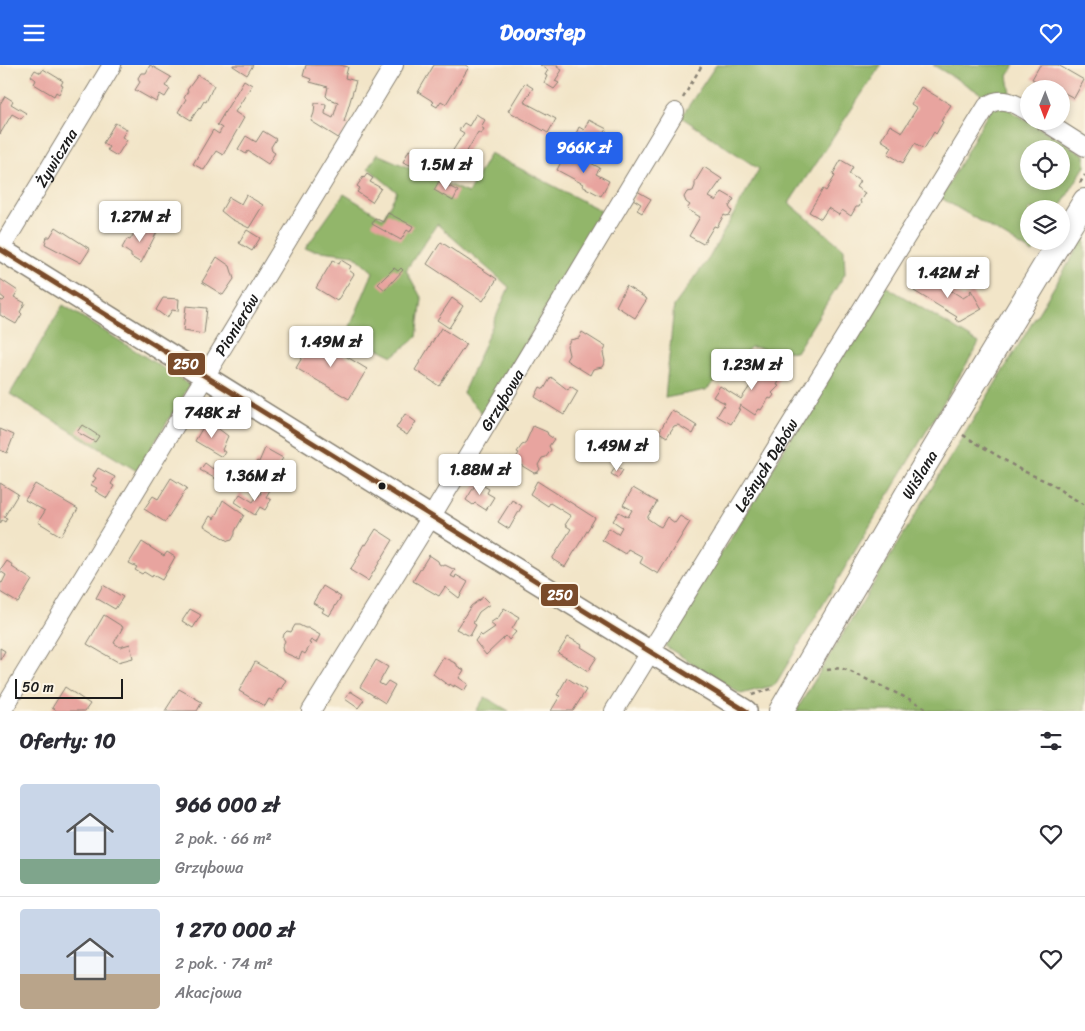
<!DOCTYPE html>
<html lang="pl">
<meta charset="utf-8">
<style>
body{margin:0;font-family:Sriracha,sans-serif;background:#f2f2f3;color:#2b2b33;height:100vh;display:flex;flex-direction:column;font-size:19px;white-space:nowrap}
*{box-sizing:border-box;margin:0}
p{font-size:16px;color:#7c7c81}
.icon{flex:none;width:28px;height:28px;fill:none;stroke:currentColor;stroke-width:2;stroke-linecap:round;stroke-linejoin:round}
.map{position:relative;height:646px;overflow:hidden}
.drawer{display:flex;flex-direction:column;background:#fff;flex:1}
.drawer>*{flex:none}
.needle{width:32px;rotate:181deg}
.buttons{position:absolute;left:1020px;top:15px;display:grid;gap:10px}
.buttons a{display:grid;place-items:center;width:50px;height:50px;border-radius:50%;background:#fff;box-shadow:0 2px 8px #0003;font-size:25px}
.scale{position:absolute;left:15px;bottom:12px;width:108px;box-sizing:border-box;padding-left:5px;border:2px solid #1c1c1c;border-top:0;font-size:14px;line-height:18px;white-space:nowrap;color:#1c1c1c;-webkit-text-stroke:4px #fcf5e5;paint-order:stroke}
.price{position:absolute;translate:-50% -42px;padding:0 11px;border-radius:5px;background:#fff;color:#222;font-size:16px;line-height:32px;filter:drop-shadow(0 1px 2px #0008)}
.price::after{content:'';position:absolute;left:50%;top:30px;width:15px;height:11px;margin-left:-8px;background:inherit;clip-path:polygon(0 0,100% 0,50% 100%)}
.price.selected{background:#2563eb;color:#fff}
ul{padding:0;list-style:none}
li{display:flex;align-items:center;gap:15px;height:125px;padding:0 20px}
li+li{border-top:1px solid #e1e1e2}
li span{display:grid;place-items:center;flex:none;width:140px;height:100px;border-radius:5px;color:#555}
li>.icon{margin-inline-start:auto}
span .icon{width:60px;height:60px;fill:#fffc;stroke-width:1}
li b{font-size:21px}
h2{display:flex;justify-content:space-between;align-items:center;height:60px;padding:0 20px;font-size:21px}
header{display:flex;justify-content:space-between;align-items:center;height:65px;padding:0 20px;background:#2563eb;color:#fff;font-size:22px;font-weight:700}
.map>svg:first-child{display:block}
.forest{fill:#92b66b;stroke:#576944;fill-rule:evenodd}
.building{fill:#e8a49f}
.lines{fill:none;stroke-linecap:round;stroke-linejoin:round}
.minor-casing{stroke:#878072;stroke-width:20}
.tertiary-casing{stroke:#878072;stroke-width:24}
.secondary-casing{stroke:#878072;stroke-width:26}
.path{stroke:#878072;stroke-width:2.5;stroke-dasharray:4 4;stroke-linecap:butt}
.minor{stroke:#fff;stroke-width:18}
.tertiary{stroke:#fff;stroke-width:21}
.secondary{stroke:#fff;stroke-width:24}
.bus-1-casing{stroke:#fcf5e5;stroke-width:9}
.bus-1{stroke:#7a4b2a;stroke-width:5}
.bus-dot{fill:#1c1c1c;stroke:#fcf5e5;stroke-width:2}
.labels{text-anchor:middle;stroke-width:4.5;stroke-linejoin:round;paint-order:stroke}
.street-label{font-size:16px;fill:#1c1c1c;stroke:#fcf5e5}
.line-badge{stroke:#fcf5e5;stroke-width:2}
.badge-label{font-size:14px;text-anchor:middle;font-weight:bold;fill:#fff}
</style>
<header><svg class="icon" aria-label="menu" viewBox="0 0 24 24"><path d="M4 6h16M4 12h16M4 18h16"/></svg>Doorstep<svg class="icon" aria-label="heart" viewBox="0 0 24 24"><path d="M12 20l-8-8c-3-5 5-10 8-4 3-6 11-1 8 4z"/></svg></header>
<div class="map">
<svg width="1085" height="646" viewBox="0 0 1085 646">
<rect width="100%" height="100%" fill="#fcf5e5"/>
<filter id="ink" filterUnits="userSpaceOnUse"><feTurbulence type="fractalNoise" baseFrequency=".02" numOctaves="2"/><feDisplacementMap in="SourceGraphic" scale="10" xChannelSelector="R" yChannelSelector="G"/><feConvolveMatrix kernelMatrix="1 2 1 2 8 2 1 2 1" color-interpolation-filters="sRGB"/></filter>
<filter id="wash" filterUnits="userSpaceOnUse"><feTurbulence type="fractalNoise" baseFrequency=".0096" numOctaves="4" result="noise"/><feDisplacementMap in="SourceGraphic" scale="20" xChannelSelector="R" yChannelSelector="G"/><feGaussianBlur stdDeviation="1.12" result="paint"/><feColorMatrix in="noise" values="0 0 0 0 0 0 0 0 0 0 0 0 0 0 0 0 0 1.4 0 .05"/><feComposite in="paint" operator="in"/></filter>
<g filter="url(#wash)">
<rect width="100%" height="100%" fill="#f2e5c8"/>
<path class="forest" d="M716,0h165l-92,138 55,46 1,25 -49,78 -45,-5 -45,43 -41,8 9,-92 35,-48 50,-89 -78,-52z
M933,0h82l-7,11 3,18 -12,3 -14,-1z
M1001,40l84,50v11l-26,43h-30v32h11l-7,12 -92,-55 51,-92zM1029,84h32v32h-32z
M490,88l112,58 -118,204 -21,-22 46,-106 -72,-63 -31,46 16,29 -5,38 -24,19 -46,-22 26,-62 -19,-17 -49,-6 39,-55 39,24 14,-26 -29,-24 9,-14 91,39z
M1085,171v475h-289z
M884,220l95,58 -204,342 -34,9 -76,-48z
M63,240l127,80 -53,86 -127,-77z
M485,632l24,14h-33z"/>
<g id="blocks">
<path class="building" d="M150,0l21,12 -6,9 5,3 -5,8 -5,-3 -4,8 -21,-12 5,-8 -2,-4 3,-5h5z
M233,0h20l-6,10 -14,-9z
M306,0h34l8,2 -3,11 11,3 -12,41 6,1 -10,16 -29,-18 3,-8 1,-10 11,1 -1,10 8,4 5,-16 -9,-3 -3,-3 2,-9 -18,-5 1,-3 -8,-3z
M434,0h31l4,2 -23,37 -5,-3 -4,6 -5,-3 2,-2 -16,-10z
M540,0h18l-1,2 5,3 -7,11 4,2 -5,6 -10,-6 3,-7 -2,-1 3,-5z
M1040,0h18l26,15 -10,18 -13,-7v-2h-27l4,-7 -6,-3z
M43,4l20,12 -2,4 2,1 -4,8 -3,-2 -2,4 -20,-12 2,-4 -5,-4 4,-6 6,3z
M198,10l16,10 -8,17 -2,-1 -4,7 -1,-1 -8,13 -13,-8 8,-13 -2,-1 4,-7 -1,-1z
M244,15l8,5 -17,27 9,6 -21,37 -7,-4 -12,19 -11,-6 20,-34 6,4 3,-6 -5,-3z
M525,18l8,5 -9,14 32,17 -8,14 -40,-22z
M921,22l30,18 -10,16 2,1 -7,12 -2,-2 -10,17 -9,-6 -12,20 -15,-9 4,-7 -11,-7 9,-15 12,7 15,-24 -6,-4z
M5,31l8,5 -2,3 15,9 -5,6 -9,-5 -12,20v-30z
M476,49l9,6 -4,7 3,2 -3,5 -3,-2 -12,21 2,1 -6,11 -3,-2 -3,6 -15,-9 4,-8 5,3 14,-22 -5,-3 5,-7 5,3z
M589,55l18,9 -5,8 9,5 -5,11 3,2 -3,7 -29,-16 2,-5 -5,-3 5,-11 5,3z
M115,58l12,6 -5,8 5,3 -10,16 -10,-6 2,-3 -6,-4z
M263,66l13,8 -5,8 1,4 3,2 -7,11 -20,-13 -2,3 -8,-5 8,-13 10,6z
M409,85l18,7 -5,13 -19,-8z
M574,89l26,14 -4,6 13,7 -8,15 -19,-10 1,-2 -26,-14 6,-12 7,4z
M841,95l12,7 -4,7 11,7 -4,6 9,6 -5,8 1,2 -2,4h-3l-5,9 -9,-6 -3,5 -11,-7 -7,11 -12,-7 14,-23 3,2 9,-15 -2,-2z
M704,102l18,12 -13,18 7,4 6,-9 12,7 -5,8 3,4 -2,4 -4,1 -2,-1 -7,12 -3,-1 -11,18 -14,-8 11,-19 -13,-8 3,-4 -4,-3 -2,-5 3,-5 6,-1 2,-5v-4z
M367,109l6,4 -3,4 11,6 -9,14 -15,-10 3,-4 -3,-2 6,-9 1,1z
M439,116l19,10 -5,10 -19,-11z
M637,126l14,8 -9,14 -5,-3 4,-6 -8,-5z
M246,130l17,10 -14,23 -18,-9 -10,-8 8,-14 12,7z
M388,148l25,13 -3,6 -3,-2 -6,10 -29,-16 3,-6 8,4z
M139,160l8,5 3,-5 8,5 -17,33 -10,-6v-3l-9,-6 5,-9 3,1z
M56,162l34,22 -9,14 -36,-19 2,-7h3z
M247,165l13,8 -8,13 -13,-8z
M441,177l56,37 -14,22 -56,-37z
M217,192l13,9 4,13 -11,16 -21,-13z
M333,195l6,4 2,-4 10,6 -2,4 5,4 -17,27 -21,-13z
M394,203l4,3 3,-3 2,2 -18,20 -7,-6z
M925,207l2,2 -1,1 37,23 8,-5 -1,-2 1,-1 11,19 -23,13 -4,-3 2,-2 -43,-26z
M0,214l18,12 -4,6 11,6 -5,9 2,2 -6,10 -16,-9v-15l3,1 2,-2 -5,-4z
M626,221l21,13 -12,19 -19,-12z
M163,233l16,1 -1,12 -6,-1 -5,8 -11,-8z
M452,233l11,8 -14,22 -12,-8z
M186,241l21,2 -3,26 -21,-3z
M441,263l25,16 -27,42 -24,-16z
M582,267l24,15 -3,6 2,8 -3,6 -9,2 -3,6 -24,-15 3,-5 -2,-9 3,-6 9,-2z
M314,272l53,32 -18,30 -53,-31z
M760,292l6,4 1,-3 13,8 -2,3 6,3 -7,13 2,1 -7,7 2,2 -3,4 -2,-1 -8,12 -2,-1 -4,6 -15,-10 -2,4h2l-9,15 -14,-8 8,-13 -12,-6 7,-11 21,13 16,-23 -6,-4z
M551,312l17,13 2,-4 8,5 -14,24 -29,-18 5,-10 4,2z
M672,345l25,16 -4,8 -15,-9 -4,1 -7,11 -8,-5z
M405,349l11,8 -9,13 -11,-7z
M207,355l21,16 -6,14 3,2 -3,5 -27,-16z
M82,360l17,11 -4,6 -18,-10z
M533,361l14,6 1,3 6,4 -5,7 2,4 -5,7 -4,1 -4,7 2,4 -2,3 -4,1 -20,-12 5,-8 -2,-1 5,-7 3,-1z
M0,364l14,6 -7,18 -7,-3z
M265,383l18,10 -12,19 -17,-11 3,-5 2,1z
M217,397l14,9 -8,12 -23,-13 5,-7 8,6z
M616,401l7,4 -5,8 -7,-4z
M98,403l17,9 -4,7 3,2 -7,12 -12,-7 2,-3 -6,-3 5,-7 -3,-2z
M171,413l16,10 -22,34 -21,-13 9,-13 5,3z
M537,416l58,37 -30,49 -13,-8 19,-30 -6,-4 6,-9 -21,-13 -2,3 -18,-12z
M477,417l12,7 -2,4 7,4 -8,13 -11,-7 -2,2 -7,-5z
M0,418l18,11 -14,23 3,1 -2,4 -3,-2 -2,4z
M35,419l43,25 -17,27 -23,-14 7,-11 -20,-11z
M263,421l7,4 -4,7 5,3 -6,10 -5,-3 -5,8 -20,-13 5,-8 13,8 4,-6h2l2,-3 -1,-1z
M633,423l24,14 -10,16 10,7 4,2 6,-10 8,6 5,-7 10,6 -32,52 -18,-11 3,-6 -15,-8 -3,5 -23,-14 7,-12 9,6 4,-7 -9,-6 6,-9 9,5 4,-7 -9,-5z
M223,435l21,15 -9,16v3l-3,6 -4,1 -24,-15 6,-10 4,3z
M512,435l10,6 -13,23 -11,-7z
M376,464l17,11 -25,41 -18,-11 10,-16 -1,-1 5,-9 2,1z
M142,477l22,14 3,-4 8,5 -13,23 -9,-5 -1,2 -8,-5 -2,2 -7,-4 2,-3 -8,-4z
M429,490l9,6 1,3 4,2 2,-1 10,5 -4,6 4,2 1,-3 12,7 -9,16 -14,-11 -6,9 -26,-15z
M7,496l6,4 -1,2 20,13 -14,23 -18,-11v-10l2,1 4,-8 -6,-4z
M103,520l20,12 -8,12 -19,-11z
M323,521l18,11 -12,19 -7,-4 2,-3 -11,-6z
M483,532l7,7 -11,8 -6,11 3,2 -6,11 -14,-7 15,-23z
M504,543l15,9 -7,12 4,3 -7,8 -3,-4 -20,19 -11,-14 5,-7 2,2 13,-9 -5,-4 6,-4 1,1z
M190,544l11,6 -8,13 -11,-7z
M104,550l19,12 -9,16 6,4 10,-3 3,14 -15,4 -31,-18z
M295,560h4l6,3h3l12,7 -4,8 -5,-3 -2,3 2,1 -6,10 -3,-2 -3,7 -16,-7 -1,-5 3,-6 -2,-3 1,-4 3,-3 4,1z
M568,572l14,8 -1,2 16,10 -9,14 -30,-18z
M0,583l5,3 -5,9z
M443,592l14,7v2l7,4 -5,8 9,6 -4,7 -10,-6v2l-4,-3 -1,2 -16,-12z
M376,595l12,7 -9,16 5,3 4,-5 7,4 -10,18 -25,-16z
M255,597l31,18 -5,9 -2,-1 -6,13 -4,-2 -4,7 -26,-15z
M567,613l19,12 -13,21h-22l9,-15 -3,-1z
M65,622l25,17 -5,7h-28l-5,-3z
M179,624l23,13 -5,9h-32z
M350,626l14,9 -6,8 -13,-9z"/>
</g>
</g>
<g filter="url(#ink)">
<use href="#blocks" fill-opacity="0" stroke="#878072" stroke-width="1"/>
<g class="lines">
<g class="minor-casing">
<g id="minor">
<path d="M1044,56l41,26"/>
<path id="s1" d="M0,185l112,-185"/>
<path id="s2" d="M2,646l392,-646"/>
<path id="s3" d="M311,646l125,-202 239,-397"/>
<path id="s4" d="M614,646l373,-605c14,-11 28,-3 42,6"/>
</g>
</g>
<g class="tertiary-casing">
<path id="tertiary" d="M0,184l389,242 357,220"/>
</g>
<g class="secondary-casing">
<g id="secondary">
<path d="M1061,175l24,-39"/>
<path id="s5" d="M781,646l128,-220 151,-250"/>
</g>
</g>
<path class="path" d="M683,33l19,-33
M1080,118l5,-8
M963,370l58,35 31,14 15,11 18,10
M827,605l13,-2 9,3 64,30 18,10
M752,630l19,-6"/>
<use href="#minor" class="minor"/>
<use href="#tertiary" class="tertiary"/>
<use href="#secondary" class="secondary"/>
<g class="bus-1-casing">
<path id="bus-1" d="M0,184l746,462"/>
</g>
<use href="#bus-1" class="bus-1"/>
</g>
</g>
<circle class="bus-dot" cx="382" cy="421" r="4.5"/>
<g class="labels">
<g class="street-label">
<text dy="6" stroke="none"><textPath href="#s1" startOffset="108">Żywiczna</textPath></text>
<text dy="6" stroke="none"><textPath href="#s2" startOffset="452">Pionierów</textPath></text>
<text dy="6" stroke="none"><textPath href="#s3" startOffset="365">Grzybowa</textPath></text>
<text dy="6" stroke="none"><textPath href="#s4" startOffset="289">Leśnych Dębów</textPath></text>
<text dy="6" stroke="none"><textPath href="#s5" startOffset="274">Wiślana</textPath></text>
</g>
</g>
<g class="line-badge">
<rect x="167" y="287" width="39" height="24" rx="5" fill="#7a4b2a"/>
<rect x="540" y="518" width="39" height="24" rx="5" fill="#7a4b2a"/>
</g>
<g class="badge-label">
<text x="186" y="304">250</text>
<text x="560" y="535">250</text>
</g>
</svg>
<div class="buttons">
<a><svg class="needle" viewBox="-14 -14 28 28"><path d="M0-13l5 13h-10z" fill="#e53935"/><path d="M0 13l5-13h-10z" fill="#7c7c81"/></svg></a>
<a><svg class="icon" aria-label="locate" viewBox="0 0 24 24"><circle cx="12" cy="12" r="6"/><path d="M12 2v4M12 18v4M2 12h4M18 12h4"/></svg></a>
<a><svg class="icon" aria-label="layers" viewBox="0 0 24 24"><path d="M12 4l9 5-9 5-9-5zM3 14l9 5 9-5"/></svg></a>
</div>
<div class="scale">50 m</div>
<b class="price selected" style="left:584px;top:109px">966K zł</b>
<b class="price" style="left:446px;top:126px">1.5M zł</b>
<b class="price" style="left:140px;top:178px">1.27M zł</b>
<b class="price" style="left:948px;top:234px">1.42M zł</b>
<b class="price" style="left:331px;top:303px">1.49M zł</b>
<b class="price" style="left:752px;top:326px">1.23M zł</b>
<b class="price" style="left:212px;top:374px">748K zł</b>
<b class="price" style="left:617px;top:407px">1.49M zł</b>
<b class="price" style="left:480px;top:431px">1.88M zł</b>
<b class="price" style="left:255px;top:437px">1.36M zł</b>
</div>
<section class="drawer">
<h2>Oferty: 10<svg class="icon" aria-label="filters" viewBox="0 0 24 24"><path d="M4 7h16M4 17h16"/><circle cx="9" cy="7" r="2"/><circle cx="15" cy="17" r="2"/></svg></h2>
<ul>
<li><span style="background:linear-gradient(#c9d6e8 75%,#7fa58c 0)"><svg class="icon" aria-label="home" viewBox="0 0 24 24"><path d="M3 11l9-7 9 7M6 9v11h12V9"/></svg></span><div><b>966 000 zł</b><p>2 pok. · 66 m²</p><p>Grzybowa</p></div><svg class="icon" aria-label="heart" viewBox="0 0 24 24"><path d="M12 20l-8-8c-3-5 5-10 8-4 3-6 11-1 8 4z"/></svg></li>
<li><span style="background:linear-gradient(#c9d6e8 65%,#b9a48a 0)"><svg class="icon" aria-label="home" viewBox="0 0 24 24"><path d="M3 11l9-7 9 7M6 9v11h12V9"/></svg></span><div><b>1 270 000 zł</b><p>2 pok. · 74 m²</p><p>Akacjowa</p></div><svg class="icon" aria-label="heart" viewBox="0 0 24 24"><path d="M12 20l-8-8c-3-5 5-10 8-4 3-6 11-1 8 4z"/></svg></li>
</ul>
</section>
